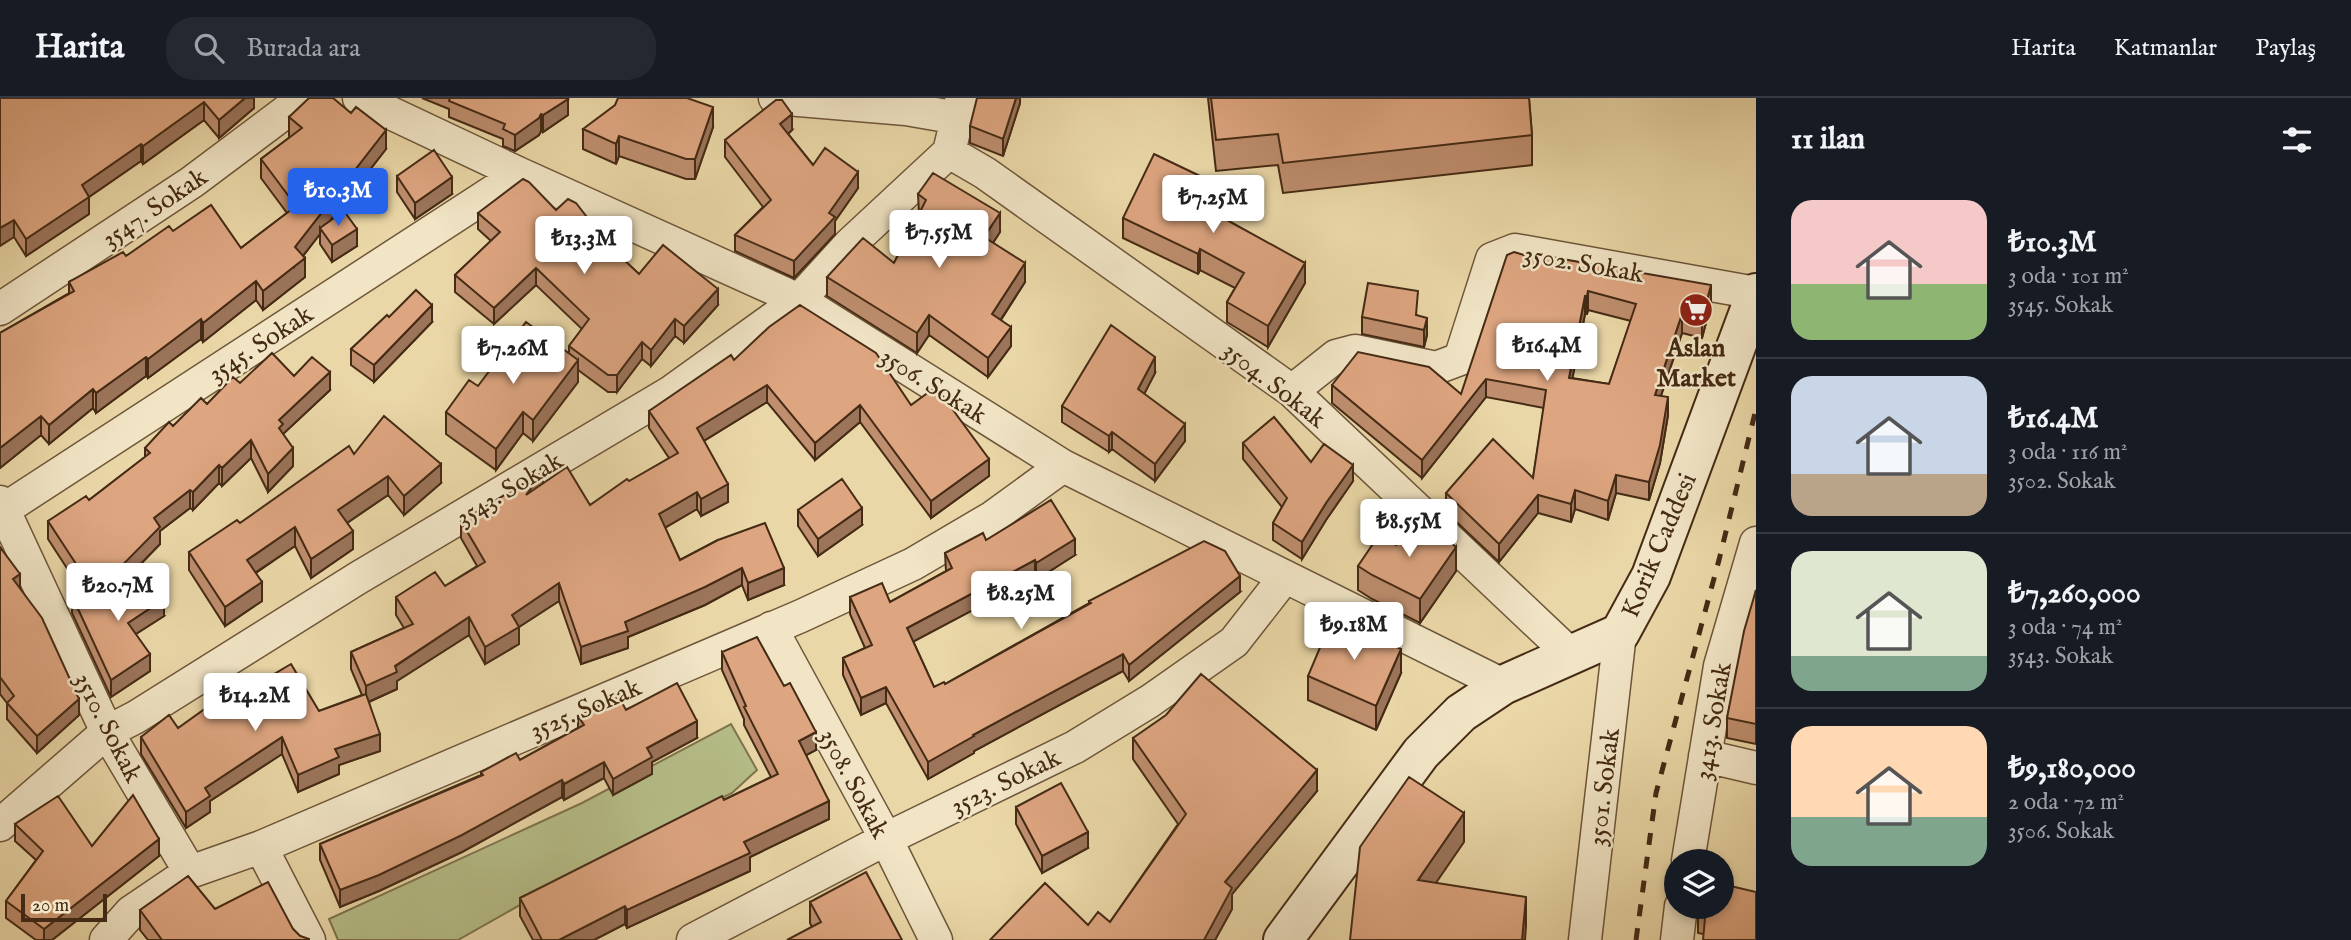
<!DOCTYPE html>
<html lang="tr">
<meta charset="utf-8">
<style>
body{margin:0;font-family:"IM FELL English",serif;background:#242831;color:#f1f3f6;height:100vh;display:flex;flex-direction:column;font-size:26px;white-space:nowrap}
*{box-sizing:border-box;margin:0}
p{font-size:23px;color:#9ea1a6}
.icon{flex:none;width:38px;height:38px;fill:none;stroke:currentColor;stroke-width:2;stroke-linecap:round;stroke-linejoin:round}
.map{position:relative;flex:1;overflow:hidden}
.drawer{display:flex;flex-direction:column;background:#171b24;width:595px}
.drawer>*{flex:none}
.buttons{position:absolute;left:1664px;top:751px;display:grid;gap:14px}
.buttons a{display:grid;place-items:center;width:70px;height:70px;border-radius:50%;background:#171b24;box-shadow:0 4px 10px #0003;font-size:35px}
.scale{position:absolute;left:21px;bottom:18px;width:86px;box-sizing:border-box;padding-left:7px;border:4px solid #452b15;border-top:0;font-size:19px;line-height:24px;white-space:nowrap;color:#452b15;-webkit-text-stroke:5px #f1e5c6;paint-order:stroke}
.price{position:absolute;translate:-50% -60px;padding:0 16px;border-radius:7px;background:#fff;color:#222;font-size:23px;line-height:46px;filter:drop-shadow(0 2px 4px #0008)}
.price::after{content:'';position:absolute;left:50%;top:42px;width:21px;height:16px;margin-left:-10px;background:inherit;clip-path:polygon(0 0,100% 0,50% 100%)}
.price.current{background:#2563eb;color:#fff}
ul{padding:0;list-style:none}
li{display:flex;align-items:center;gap:21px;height:175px;padding:0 35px}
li+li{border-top:2px solid #363941}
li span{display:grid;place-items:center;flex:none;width:196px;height:140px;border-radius:21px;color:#555}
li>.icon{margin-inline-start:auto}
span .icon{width:84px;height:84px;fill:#fffc;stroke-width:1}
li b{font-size:30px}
h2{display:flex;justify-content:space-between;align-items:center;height:84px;padding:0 35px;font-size:30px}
header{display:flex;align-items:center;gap:42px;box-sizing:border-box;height:98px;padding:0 35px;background:#171b24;border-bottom:2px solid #363941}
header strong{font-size:33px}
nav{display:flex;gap:38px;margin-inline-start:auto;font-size:24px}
.search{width:490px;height:63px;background:#242831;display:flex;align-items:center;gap:18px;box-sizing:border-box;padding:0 24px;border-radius:28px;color:#9ea1a6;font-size:26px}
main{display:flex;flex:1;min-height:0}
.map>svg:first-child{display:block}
.green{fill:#b6be88;stroke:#7e744e;stroke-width:2}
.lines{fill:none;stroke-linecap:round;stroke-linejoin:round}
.street-casing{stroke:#6e563a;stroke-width:35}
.secondary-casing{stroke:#452b15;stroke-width:42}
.street{stroke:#f1e5c6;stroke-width:32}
.secondary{stroke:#f1e5c6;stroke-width:38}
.rail{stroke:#452b15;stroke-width:5;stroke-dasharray:12 12;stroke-linecap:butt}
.wall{fill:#be8e6e;stroke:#452b15;stroke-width:2;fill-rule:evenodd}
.shaded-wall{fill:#9b745a;stroke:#452b15;stroke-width:2}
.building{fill:#dda580;stroke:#452b15;stroke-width:2;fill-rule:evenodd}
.labels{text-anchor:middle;stroke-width:5;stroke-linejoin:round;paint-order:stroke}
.street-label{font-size:26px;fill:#452b15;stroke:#f1e5c6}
.poi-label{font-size:26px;font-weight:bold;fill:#452b15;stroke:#f1e5c6}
</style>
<header>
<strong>Harita</strong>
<div class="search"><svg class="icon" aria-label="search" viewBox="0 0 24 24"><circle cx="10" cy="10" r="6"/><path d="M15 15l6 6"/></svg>Burada ara</div>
<nav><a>Harita</a><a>Katmanlar</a><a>Paylaş</a></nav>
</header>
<main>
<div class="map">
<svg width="1756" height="842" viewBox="0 0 1756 842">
<rect width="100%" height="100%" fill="#ead7a7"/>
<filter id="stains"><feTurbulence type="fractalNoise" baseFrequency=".00286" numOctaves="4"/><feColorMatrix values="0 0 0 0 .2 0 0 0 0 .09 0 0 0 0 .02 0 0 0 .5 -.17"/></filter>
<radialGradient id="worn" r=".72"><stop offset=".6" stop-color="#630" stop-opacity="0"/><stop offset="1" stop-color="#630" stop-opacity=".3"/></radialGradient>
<path class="green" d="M731,626l26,46 -25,23 -113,56 -161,91h-120l-9,-21 253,-116z"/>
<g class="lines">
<g class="street-casing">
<path id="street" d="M359,0l161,76 279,126 264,166 440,219
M775,0l131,11 52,9
M949,54l36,21 307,218 279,264
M0,211l192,-127 112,-84
M1292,293l44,-35 19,-5 81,17 24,-9 32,-100 23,-9 241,43
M0,404l107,230 83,140
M0,414l520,-338
M771,530l115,211 50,101
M1705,658l51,12
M0,727l107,-93 29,-15 222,-139 313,-186 128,-92 51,-56 99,-92 13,-54
M261,749l48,93
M1688,763l32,-195 36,-123
M106,842l25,-28 59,-40 71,-25 540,-231 112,-52 80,-47 70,-51
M693,842l193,-101 189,-92 75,-46 84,-59 50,-64
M1585,842l35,-307
M1677,842l4,-34"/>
</g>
<g class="secondary-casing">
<path id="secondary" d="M1283,842l138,-187 40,-40 42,-28 117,-52 31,-57 105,-283"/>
</g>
<use href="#street" class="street"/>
<use href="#secondary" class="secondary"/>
<path class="rail" d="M1636,842l20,-147 63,-233 37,-151"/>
</g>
<path class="wall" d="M0,0h254v10l-35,30 -15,-18 -61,44 -2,-3 -52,36v17l-63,42 -12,-19z
M422,0h144l2,17 -25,17 -2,-1 -2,4 -24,16 -12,-5v-7l-54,-22v-8z
M1020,0v5l-17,53 -33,-13v-17z
M1208,0h321l3,37v30l-249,28 -5,-28 -62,6z
M289,19l97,32 -56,72 27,25 -25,16 -12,-18v-10l-17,22 2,21 -42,33 -7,-10 -53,42 -2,-3 -53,39 -2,-2 -50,37 -3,-5 -44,36 -8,-9 -41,33v-135l69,-40v-11l57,-26 47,-25 68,17 46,-35 -26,-35v-19l29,-22 -1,-1z
M713,29l-18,52h-9l-67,-23 -3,8 -33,-15v-20z
M792,32l-4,4 25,31 45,23 -23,33v13l-41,44 -59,-27v-16l28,-28 -38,-50v-17z
M397,78l55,18 -37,25 -18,-27z
M918,96l82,38 -7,11 32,39 -24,38 10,26 -23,31 -59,-42 -12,18 -90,-57v-19l67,-14 25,-49z
M556,112l37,21 46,43 79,31 -34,38 -9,-7 -24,30 -9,-7 -25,33h-9l-30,-22v12l-45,59 -10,-8 -27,37 -50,-36v-22l32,-26 91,-32v-8l13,-17 -46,-44 -42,39 -39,-32v-17l36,-34 -13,-12v-16z
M1225,119l-1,1 81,65 -37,64 -41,-25v-20l8,-14 -35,-18 -2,4 -75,-36v-20z
M1544,163l167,43 -9,34 -20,-5 -21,63 7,19 -8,48 -11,37 -33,-7 -8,27 -33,-11 -4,13 -33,-9 -39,49 -53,-50v-19l87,-15 11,-70 -58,-11 -64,81 -90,-75v-18l129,9zM1588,212l43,11 -22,63 -37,-6 13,-64h2z
M1417,217l10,20 -3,12 -62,-13v-17z
M389,219l43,5 -58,60 -23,-17v-16z
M734,262l177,45 78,71 -58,42 -71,-96 -45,38 -48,-58 -63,39 24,61 -27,14 -4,-7 -32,19 15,32 38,-20 66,45 -36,15 -6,-15 -37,20 -77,32v11l-47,16 -22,-63 -40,26v17l-34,20 -16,-29 -72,46v8l-28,13 11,49 -41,14v9l-41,18 -16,-38 -72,47v11l-24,16 -45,-74v-17l37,-9 76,-42 65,25 43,-16 -11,-26v-17l53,-24 -8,-13v-18l49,-11 32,-20 -16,-28v-17l82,-38 47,22 79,-47 -20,-30v-17z
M1155,275l-11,21 41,47 -30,40 -43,-32 -3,3 -47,-30v-16z
M294,278l36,14 -47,44 10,32 -25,26 -17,-34 -29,28 -3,-3 -26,27 -3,-2 -30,23v13l-56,58 60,14 -28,18 14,37 -39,26 -39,-84v-17l9,-6 -33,-51v-18l41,-21 56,-43v-9l28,-22 67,-43z
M1243,345l68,19 42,19 -27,39 -24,39 -29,-19v-17l9,-16 -39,-48z
M354,356l87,29 -37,32 -16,-20 -41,28 6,26 -42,29 -16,-32 -39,27 6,28 -37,25 -36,-56v-18l51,-29z
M798,412l64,15 -44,31 -20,-30z
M986,442l89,15 -39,25 -1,-3 -122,64 21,46 11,-3 144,-81v-2l151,-9 -111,89 -6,-10 -149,80v2l-46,26 -42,-76 -25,12 -18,-40v-17l22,-10 -15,-34v-17l40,5 56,-31 -1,-18z
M1396,447l60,26 -36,52 -48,-24 -14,-9v-24z
M0,449l79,168 -42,38 -30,-34v-16l-7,-9z
M1756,492v154l-29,-6v-20z
M722,554l94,98 -10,5 23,64 -79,38v14l-123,57 -2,-4 -31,16h-61l-13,-24v-18l251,-121 -27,-52v-6l-22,-49z
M1401,575l-25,57 -68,-30v-24z
M626,612l71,28 -45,24v12l-39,21 -9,-17 -40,22 -2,-3 -100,55 -83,39 -39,16 -20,-47v-16l161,-69v-3l39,-12 58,-32v-12z
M1133,640l184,53 -85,103v15l-17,31h-225l120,-18 68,-98 -45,-65z
M1016,709l72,41 -46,25 -26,-49z
M15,726l77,22 67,10 -107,84h-16l-30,-22v-17l30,-41 -21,-19z
M1756,794l-53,42 -5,-1v-16z
M810,804l92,38 -90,-13 -2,-4z
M215,811l78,20 7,7 9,4h-161l-8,-10v-20z"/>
<path class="shaded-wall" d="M245,0h9v10l-35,30v-18z
M1016,0h4v5l-17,53v-17z
M568,1v16l-25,17v-17z
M204,4v18l-61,44v-18z
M713,9v20l-18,52v-20z
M541,16v17l-2,4 -24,16v-16z
M792,16v16l-12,11v-17z
M386,32v19l-64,82 -2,-3v6l-25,32v-19z
M619,38v20l-3,8v-20z
M141,46v17l-52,36v17l-63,42v-17l56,-54z
M858,74v16l-23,33v13l-41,44v-17z
M452,79v17l-37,25v-16z
M1225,99v20l-9,17v-20z
M1000,115v19l-16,24v-19z
M14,122v17l-14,9v-18z
M357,131v17l-25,16v-17z
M1200,151v21l-2,4v-20z
M305,160v19l-42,33v-19z
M1025,165v19l-33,51v-19z
M1305,165v20l-37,64v-21z
M536,170v17l-42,39v-16z
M256,183v19l-53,42v-19z
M1711,187v19l-9,34v-19z
M718,191v16l-34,38v-17z
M1588,193v19l-1,4v-18z
M1585,198v18l-16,82v-18z
M432,207v17l-58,60v-17z
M1682,216v19l-27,80v-18z
M929,217v20l-12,18v-20z
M1427,220v17l-3,12v-17z
M201,221v20l-53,39v-19z
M675,221v17l-24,30v-16z
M1011,229v19l-23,31v-19z
M642,244v17l-25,33v-17z
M146,259v19l-50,37v-20z
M1155,259v16l-17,33v-17z
M578,262v22l-45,59v-21z
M330,274v18l-47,44 -4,12v-26z
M1486,281v18l-64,81v-18z
M767,287v17l-70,43v-17z
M93,291v19l-44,36v-19z
M1668,299v18l-8,48 -11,37v-18z
M860,307v17l-45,38v-17z
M523,314v21l-27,37v-21z
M41,318v19l-41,33v-20z
M1185,326v17l-30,40v-17z
M1112,334v17l-3,3v-16z
M251,342v18l-29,28v-18z
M293,350v18l-25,26v-18z
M989,361v17l-58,42v-17z
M441,366v19l-37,32v-19z
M219,367v18l-26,27v-18z
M1353,367v16l-27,39 -24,39v-17l24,-39z
M543,374v18l-17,5z
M1616,377v18l-8,27v-19z
M388,378v19l-50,34v-19z
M728,386v18l-27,14v-17z
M190,392v18l-30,23v13l-65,67v-18l59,-75z
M1575,392v19l-4,13v-18z
M697,394v17l-38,22v-17z
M1538,397v18l-39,49v-18z
M862,410v17l-44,31v-17z
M295,429v19l-48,32v-18z
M353,433v18l-42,29v-19z
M1075,441v16l-39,25v-17z
M1456,449v24l-36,52v-24z
M1035,462v17l-128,68v-17z
M742,470v17l-37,20 -77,32v11l-47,16v-17l44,-25z
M784,470v17l-36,15v-17z
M20,476v17l-7,-12z
M1240,478v16l-111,89v-16z
M262,484v19l-37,25v-19z
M559,485v18l-40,26v17l-34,20v-17l27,-32z
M164,501v17l-36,23v-16z
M469,519v18l-72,46v8l-31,14v-17z
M1401,551v24l-25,57v-24z
M150,556v17l-39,26v-17z
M1123,556v17l-149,80v2l-46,26v-17l45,-27z
M886,589v16l-25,12v-17z
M79,601v16l-42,38v-17z
M697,623v17l-45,24v12l-39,21v-16l34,-31z
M816,634v18l-17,9v-18z
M380,636v17l-41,14v9l-41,18v-17l37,-26z
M282,639v17l-72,47v11l-24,16v-16l19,-24z
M604,664v16l-40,22v-16z
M1317,672v21l-85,103v15l-17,31h-11l21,-58z
M562,682v17l-100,55 -83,39 -39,16v-17z
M829,703v18l-79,38v14l-123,57v-18l117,-68z
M1464,715v29l-46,67v-29z
M1088,734v16l-46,25v-17z
M159,741v17l-107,84h-8v-11z
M1526,799v29l-1,14h-3z
M625,808v18l-31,16h-35z"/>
<path class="building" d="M0,0h245l-26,22 -15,-18 -61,44 -2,-2 -59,41 7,12 -63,42 -12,-19 -14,8z
M309,0h24l18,15 5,-6 30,23 -91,117 10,11 -42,33 -7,-10 -53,42 -2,-4 -53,40 -2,-2 -50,36 -3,-4 -44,36 -8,-9 -41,32v-115l74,-42 -5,-9 54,-30 3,4 43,-30 4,5 38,-26 30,43 55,-42 -35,-47 41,-31 -13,-11z
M450,0h116l2,1 -25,16 -2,-1 -2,4 -24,17 -12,-6 2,-5 -56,-23z
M618,0h69l26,9 -18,52h-9l-67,-23 -3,8 -33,-15 32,-24z
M977,0h39l-13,41 -33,-13z
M1211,0h318l3,37 -249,28 -5,-29 -62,6z
M776,2h6l10,14 -12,10 33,41 12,-17 33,24 -29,41 6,4 -41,44 -59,-26 36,-35 -46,-60z
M434,52l18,27 -37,26 -18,-27z
M1154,56l71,34v9l-9,17 89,49 -37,63 -41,-24 17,-29 -44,-24 -2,5 -75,-36z
M933,75l67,40 -16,24 41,26 -33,51 19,13 -23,31 -59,-43 -12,18 -90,-56 36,-39 31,25 32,-63 -8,-6z
M523,81l6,3 27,28 12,-11 8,4 17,22 -3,3 49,46 24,-29 55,44 -34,37 -9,-7 -24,31 -9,-8 -25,33h-9l-39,-29 20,-27 -53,-51 -42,40 -39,-33 45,-43 -22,-19z
M344,113l13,18 -25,16 -12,-17z
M1514,154l30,9 1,-5 166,29 -9,34 -20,-5 -27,81 13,2 -8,48 -11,37 -33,-7 -8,26 -33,-11 -4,14 -33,-9 -39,49 -53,-51 47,-54 40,39 13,-88 -60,-11 -64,81 -90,-75 26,-33 71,15 32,27 46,-139zM1588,193l48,13 -27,80 -40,-6 16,-82h2z
M1368,185l50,8 -2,24 11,3 -3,12 -62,-13z
M416,192l16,15 -58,60 -23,-16 36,-34 2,2z
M800,207l76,48 35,52 22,-16 9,6 47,64 -58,42 -71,-96 -45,38 -48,-58 -70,43 31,56 -27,15 -4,-7 -38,22 21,46 38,-20 47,-17 19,45 -36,15 -6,-15 -37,19 -80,35 3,9 -47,16 -22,-64 -47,32 7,12 -34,20 -16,-30 -74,49 2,6 -31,14 -15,-34 62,-28 -17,-27 39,-25 10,14 40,-24 -24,-41 82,-49 -17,23 41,-28 23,38 37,-26 2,2 49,-28 -29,-42 82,-56 3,5 35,-33z
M526,224l52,38 -45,60 -10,-8 -27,37 -50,-37 23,-32 9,6z
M1111,227l44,32 -17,32 47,35 -30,40 -43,-32 -3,4 -47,-30z
M272,255l22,23 18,-19 18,15 -51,48 4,4 -4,4 14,20 -25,26 -17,-34 -29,28 -3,-3 -26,27 -3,-2 -36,28 6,9 -65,66 -47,-72 38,-25 3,4 61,-47 -5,-5 24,-26 4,4 28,-28 6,6 26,-27 7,6z
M384,318l57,48 -37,32 -16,-20 -50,34 15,21 -42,28 -16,-32 -48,33 15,22 -37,25 -36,-55 48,-32 3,3 109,-77 5,8z
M1274,319l37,45 13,-18 29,21 -27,38 -24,39 -29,-19 14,-25 -44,-55z
M842,381l20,29 -44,31 -20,-29z
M1051,402l24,39 -39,24 -1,-3 -128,68 27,59 10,-5 1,2 146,-81 -2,-2 115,-60 21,10 15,25 -111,89 -6,-11 -150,81 1,1 -46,26 -42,-75 -25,11 -18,-40 29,-13 -22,-48 32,-14 8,19 62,-34 -7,-15 38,-20 3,7z
M1420,420l36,29 -36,52 -48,-24 -14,-9 23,-34 15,13z
M0,449l20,27 -7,5 29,39 37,81 -42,37 -30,-33 7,-7 -14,-19z
M147,476l17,25 -36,24 22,31 -39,26 -39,-84 14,-10 15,18z
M1756,492v134l-29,-6 17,-87z
M1332,521l69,30 -25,57 -68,-30z
M757,539l27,49 6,-3 26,49 -17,9 30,60 -85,41 6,11 -123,57 -2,-4 -66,34h-17l-22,-42 202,-102 2,4 54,-26 -34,-67 2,-1 -24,-54z
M291,566l28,47 47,-17 14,40 -45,15 4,8 -41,18 -16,-38 -77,51 5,8 -24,16 -45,-75 28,-22 9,13 70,-50 6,8z
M1201,576l116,96 -92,112 7,6 -28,52h-214l55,-57 43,42 10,-13 12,10 76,-108 -53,-76 33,-23z
M677,585l20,38 -50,27 5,9 -39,22 -9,-17 -40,22 -2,-4 -100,55 -83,40 -39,15 -20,-46 163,-69 -2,-3 35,-19 4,7 64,-35 -6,-9 9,-5 32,-14 7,13z
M1409,679l55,36 -46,67 108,17 -4,43h-172l10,-93z
M1061,685l27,49 -46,24 -26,-49z
M133,697l26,44 -115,90 -38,-28 37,-50 -28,-27 43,-28 34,50z
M866,774l36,68h-115l34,-18 -11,-20z
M188,778l27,33 53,-27 25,47 7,7 9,3v1h-147l-22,-30z
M1722,786l34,8v48h-53l2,-22 -7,-1 2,-11h22z"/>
<defs>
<g id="supermarket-disc" transform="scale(1.75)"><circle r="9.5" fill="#8f2418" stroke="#f1e5c6"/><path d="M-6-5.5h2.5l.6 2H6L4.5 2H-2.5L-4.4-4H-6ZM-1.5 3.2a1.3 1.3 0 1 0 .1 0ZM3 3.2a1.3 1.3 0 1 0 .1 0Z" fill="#fff"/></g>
</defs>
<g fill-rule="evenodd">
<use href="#supermarket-disc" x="1696" y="212"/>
</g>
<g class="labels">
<g class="street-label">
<text transform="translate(154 109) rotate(-34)" y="9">3547. Sokak</text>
<text transform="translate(1584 165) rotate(10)" y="9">3502. Sokak</text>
<text transform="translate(260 245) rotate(-33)" y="9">3545. Sokak</text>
<text transform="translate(1275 286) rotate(38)" y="9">3504. Sokak</text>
<text transform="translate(934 287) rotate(32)" y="9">3506. Sokak</text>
<text transform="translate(509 390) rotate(-31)" y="9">3543. Sokak</text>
<text transform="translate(1658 447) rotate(-67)" y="9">Korik Caddesi</text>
<text transform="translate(585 610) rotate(-23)" y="9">3525. Sokak</text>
<text transform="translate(1712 623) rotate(-80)" y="9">3413. Sokak</text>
<text transform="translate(109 629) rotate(63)" y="9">3510. Sokak</text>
<text transform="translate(1005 683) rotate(-26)" y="9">3523. Sokak</text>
<text transform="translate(855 685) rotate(62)" y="9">3508. Sokak</text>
<text transform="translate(1603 689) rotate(-83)" y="9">3501. Sokak</text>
</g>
<g class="poi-label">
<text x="1696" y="258">Aslan<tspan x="1696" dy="30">Market</tspan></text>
</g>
</g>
<rect width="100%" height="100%" filter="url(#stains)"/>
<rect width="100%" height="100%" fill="url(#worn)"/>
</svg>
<div class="buttons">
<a><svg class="icon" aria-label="layers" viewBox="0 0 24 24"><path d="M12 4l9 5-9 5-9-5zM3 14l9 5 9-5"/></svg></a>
</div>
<div class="scale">20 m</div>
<b class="price current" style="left:338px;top:130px">₺10.3M</b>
<b class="price" style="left:1213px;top:137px">₺7.25M</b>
<b class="price" style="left:939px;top:172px">₺7.55M</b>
<b class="price" style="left:584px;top:178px">₺13.3M</b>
<b class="price" style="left:1547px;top:285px">₺16.4M</b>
<b class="price" style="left:513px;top:288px">₺7.26M</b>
<b class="price" style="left:1409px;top:461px">₺8.55M</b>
<b class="price" style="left:118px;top:525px">₺20.7M</b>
<b class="price" style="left:1021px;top:533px">₺8.25M</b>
<b class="price" style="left:1354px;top:564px">₺9.18M</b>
<b class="price" style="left:255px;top:635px">₺14.2M</b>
</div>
<section class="drawer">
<h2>11 ilan<svg class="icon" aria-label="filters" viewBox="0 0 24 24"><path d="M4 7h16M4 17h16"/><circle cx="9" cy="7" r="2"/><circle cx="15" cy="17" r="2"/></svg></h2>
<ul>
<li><span style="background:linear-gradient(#f6c9c9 60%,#8fb573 0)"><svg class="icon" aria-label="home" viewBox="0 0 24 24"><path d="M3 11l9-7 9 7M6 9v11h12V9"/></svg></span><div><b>₺10.3M</b><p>3 oda · 101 m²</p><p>3545. Sokak</p></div></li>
<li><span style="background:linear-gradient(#c9d6e8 70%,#b9a48a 0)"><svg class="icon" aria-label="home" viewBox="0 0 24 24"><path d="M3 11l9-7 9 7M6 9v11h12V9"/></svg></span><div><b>₺16.4M</b><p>3 oda · 116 m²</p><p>3502. Sokak</p></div></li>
<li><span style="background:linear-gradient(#dfe7d0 75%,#7fa58c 0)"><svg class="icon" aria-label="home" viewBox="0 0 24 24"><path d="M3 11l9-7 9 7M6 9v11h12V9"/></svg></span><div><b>₺7,260,000</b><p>3 oda · 74 m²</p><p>3543. Sokak</p></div></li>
<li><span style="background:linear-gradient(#ffd9b3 65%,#7fa58c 0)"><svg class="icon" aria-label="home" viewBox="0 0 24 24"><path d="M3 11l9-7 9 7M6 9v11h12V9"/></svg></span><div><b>₺9,180,000</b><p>2 oda · 72 m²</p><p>3506. Sokak</p></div></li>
</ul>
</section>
</main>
